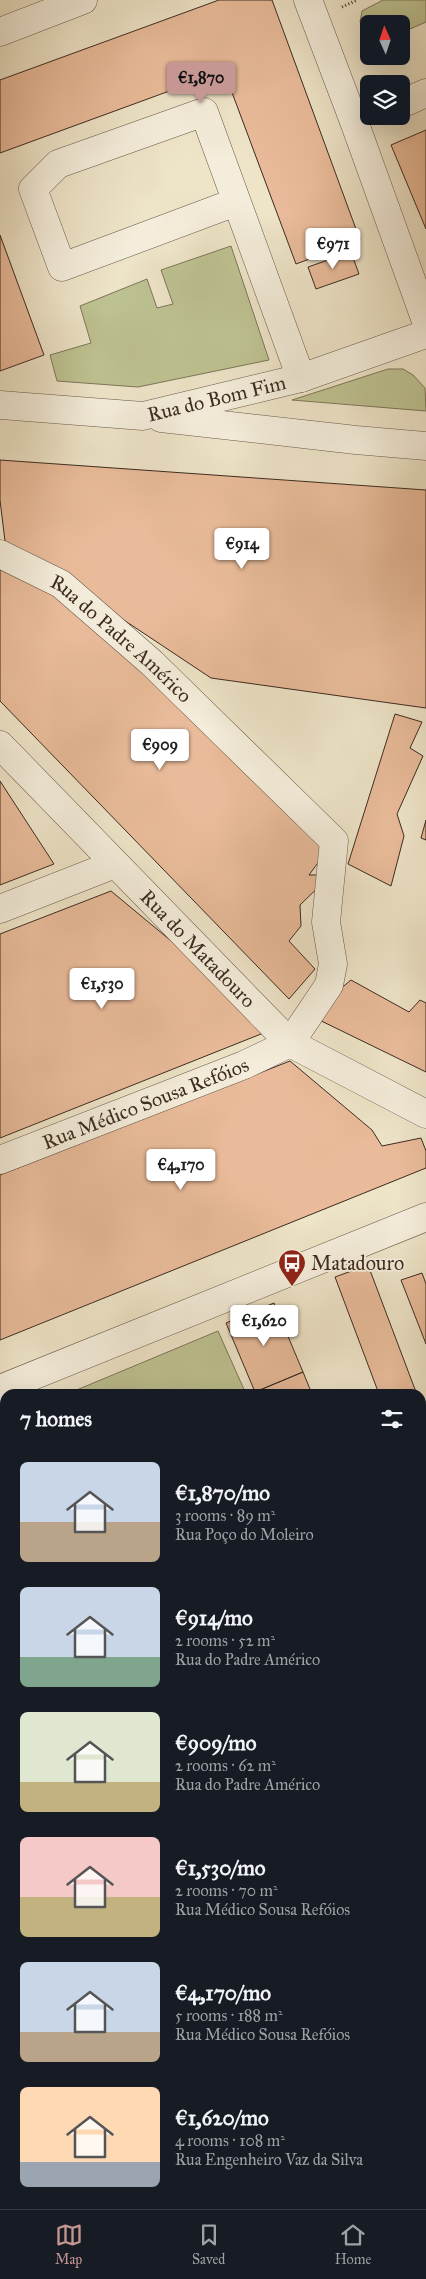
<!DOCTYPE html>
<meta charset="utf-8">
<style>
body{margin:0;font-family:"IM FELL Great Primer",serif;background:#242831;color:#f1f3f6;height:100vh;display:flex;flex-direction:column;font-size:19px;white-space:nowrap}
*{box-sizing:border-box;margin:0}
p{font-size:16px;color:#9ea1a6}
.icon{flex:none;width:28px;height:28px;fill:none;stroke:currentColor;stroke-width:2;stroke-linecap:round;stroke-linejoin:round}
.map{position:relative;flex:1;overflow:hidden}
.drawer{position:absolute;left:0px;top:1389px;width:426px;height:821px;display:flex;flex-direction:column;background:#171b24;border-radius:15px 15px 0 0;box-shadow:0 5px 20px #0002}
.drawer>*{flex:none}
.needle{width:32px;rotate:357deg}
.tools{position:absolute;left:360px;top:15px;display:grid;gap:10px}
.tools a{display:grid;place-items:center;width:50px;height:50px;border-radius:8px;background:#171b24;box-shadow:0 5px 20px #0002;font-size:25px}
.price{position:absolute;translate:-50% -42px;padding:0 11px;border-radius:5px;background:#fff;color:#222;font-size:16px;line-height:32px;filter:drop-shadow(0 1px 2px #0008)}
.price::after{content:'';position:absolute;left:50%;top:30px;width:15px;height:11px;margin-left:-8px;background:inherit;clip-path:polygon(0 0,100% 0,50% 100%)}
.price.selected{background:#c59692;color:#111}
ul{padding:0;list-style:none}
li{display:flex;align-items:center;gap:15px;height:125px;padding:0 20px}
li span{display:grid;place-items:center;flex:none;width:140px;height:100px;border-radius:8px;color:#555}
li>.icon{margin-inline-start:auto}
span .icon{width:60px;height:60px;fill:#fffc;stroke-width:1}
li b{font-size:21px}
h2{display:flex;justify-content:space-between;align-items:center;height:60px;padding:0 20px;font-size:21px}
.tabs{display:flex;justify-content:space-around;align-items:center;height:70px;border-top:1px solid #363941;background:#171b24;font-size:14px;color:#9ea1a6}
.tabs a{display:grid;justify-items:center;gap:2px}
.tabs .selected{color:#c59692}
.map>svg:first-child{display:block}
.green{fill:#bec292;stroke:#7d765a}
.building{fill:#e9bb9a;stroke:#3c2b21}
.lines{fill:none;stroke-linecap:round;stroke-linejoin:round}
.minor-casing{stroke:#68594b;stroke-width:29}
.path{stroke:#3c2b21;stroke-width:3;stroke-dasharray:1 2.5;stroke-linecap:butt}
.minor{stroke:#f4eddb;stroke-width:28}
.rail{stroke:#3c2b21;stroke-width:4;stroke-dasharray:9 9;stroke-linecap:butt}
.labels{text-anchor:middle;stroke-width:4;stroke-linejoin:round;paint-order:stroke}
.street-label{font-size:20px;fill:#3c2b21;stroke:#f4eddb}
.poi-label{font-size:20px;fill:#3c2b21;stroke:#f4eddb;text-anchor:start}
</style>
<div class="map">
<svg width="426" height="2209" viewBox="0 0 426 2209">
<rect width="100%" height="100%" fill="#eee4c8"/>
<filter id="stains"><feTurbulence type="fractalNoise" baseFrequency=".004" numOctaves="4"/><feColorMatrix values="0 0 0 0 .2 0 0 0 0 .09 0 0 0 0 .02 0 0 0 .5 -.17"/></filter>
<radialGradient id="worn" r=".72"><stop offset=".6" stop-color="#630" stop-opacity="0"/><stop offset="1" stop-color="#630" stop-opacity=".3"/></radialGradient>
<path class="green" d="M383,0h43v22l-25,11v-9h-32v17l-9,-19 2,-11z
M231,246l38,114 -131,27 -81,-6 -7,-26 41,-12 -11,-37 67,-27 10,29 16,-4 -12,-34z
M388,369h15l10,6 12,13 1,23 -134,-11z
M218,1331l28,63h-179z
M421,1706l5,2v432l-5,5z
M5,1781v89l-5,-2v-71z"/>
<path class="building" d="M219,0h53l88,240 -64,24 -72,-193 -224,82v-73z
M426,130v99l-35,-84z
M0,235l44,120 -44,16z
M351,252l8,22 -43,15 -8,-22z
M0,460l426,30v218l-215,-30 -206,-137 -5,-41z
M0,556l61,28 273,257 -25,34h22l-31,30 1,21 -12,15 26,28 -26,30 -289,-298z
M395,714l27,8 -12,26 13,8 -26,58 7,22 -13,50 -43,-22z
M0,781l54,83 -54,21z
M426,820v20l-5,-2z
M111,891l165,137 -276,110v-204z
M351,980l58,32 11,-12 6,3v69l-117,-57z
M290,1061l82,69 10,16 39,-8 5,13v17l-426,172v-165z
M368,1265l48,127 -5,2h-32l-44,-117z
M422,1273l4,11v60l-25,-64z
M274,1303l29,69 -48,20 -29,-69z
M303,1372l9,22h-56l-1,-2z
M421,1486l5,1v51l-5,17z
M0,1516l5,12v33l-5,2z
M421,1845l5,3v38l-3,6z
M121,2205h56l-4,4h-47z
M247,2205h12l7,4h-21z"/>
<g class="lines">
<g class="minor-casing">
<g id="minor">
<path d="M308,0l47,124 71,197"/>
<path d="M0,32l83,-32"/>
<path d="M401,104l25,-11"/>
<path d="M236,202l-174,65 -29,-78 25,-25 146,-52 97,266"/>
<path id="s1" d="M0,405l143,11 158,-38 125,-44"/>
<path d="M161,418l195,22 70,6"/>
<path id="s2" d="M0,554l61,30 91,79 182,178 -8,81 7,42 -4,21 -39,58"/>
<path id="s3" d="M0,745l290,298 136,71"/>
<path d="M0,909l115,-45"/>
<path id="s4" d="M0,1160l244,-95 46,-22"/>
<path d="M0,1389l426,-172"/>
<path d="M0,1404l5,14"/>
<path d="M421,1442l5,-2"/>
<path d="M0,1616l5,2"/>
<path d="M0,1728l5,-12"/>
<path d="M0,1922l5,3"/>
<path d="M41,2205l6,4"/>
<path d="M340,2205l4,4"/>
</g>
</g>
<path class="path" d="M342,7l15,-7"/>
<use href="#minor" class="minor"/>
<path class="rail" d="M421,2172l5,-5
M386,2209l4,-4"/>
</g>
<defs>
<g id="bus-pin" transform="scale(1.4375)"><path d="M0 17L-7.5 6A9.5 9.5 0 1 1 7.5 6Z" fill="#8f2418" stroke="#f4eddb"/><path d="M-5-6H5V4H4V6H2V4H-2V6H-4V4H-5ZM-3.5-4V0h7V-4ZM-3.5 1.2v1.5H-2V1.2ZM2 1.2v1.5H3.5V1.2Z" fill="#fff"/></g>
</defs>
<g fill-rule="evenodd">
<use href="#bus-pin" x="292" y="1263"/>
</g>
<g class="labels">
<g class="street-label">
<text dy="7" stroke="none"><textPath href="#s1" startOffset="219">Rua do Bom Fim</textPath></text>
<text dy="7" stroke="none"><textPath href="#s2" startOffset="149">Rua do Padre Américo</textPath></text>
<text dy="7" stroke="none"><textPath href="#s3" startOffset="284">Rua do Matadouro</textPath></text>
<text dy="7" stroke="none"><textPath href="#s4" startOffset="156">Rua Médico Sousa Refóios</textPath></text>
</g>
<g class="poi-label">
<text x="311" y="1270">Matadouro</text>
</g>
</g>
<rect width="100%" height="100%" filter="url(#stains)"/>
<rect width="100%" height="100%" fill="url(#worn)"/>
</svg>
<div class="tools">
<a><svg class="needle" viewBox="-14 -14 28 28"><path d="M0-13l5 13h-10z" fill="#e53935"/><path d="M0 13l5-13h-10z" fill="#9ea1a6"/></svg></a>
<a><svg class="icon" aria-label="layers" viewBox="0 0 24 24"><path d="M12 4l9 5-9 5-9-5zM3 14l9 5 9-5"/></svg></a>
</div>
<b class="price selected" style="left:201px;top:104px">€1,870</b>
<b class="price" style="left:333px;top:270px">€971</b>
<b class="price" style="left:242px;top:570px">€914</b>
<b class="price" style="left:160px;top:771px">€909</b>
<b class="price" style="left:102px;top:1010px">€1,530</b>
<b class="price" style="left:181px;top:1191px">€4,170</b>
<b class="price" style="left:264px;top:1347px">€1,620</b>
<section class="drawer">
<h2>7 homes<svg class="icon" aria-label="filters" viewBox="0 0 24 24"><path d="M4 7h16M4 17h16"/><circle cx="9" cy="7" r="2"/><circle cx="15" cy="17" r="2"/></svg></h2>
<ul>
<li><span style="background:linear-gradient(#c9d6e8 60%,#b9a48a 0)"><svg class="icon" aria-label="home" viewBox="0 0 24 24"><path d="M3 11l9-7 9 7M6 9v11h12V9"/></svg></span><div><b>€1,870/mo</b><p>3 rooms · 89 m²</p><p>Rua Poço do Moleiro</p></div></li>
<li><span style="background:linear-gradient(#c9d6e8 70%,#7fa58c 0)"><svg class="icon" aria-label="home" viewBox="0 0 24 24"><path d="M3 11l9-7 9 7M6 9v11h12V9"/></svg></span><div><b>€914/mo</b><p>2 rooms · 52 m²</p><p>Rua do Padre Américo</p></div></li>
<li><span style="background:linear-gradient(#dfe7d0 70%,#c2b280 0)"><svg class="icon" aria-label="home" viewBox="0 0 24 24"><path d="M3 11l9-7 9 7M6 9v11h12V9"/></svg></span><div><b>€909/mo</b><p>2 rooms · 62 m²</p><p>Rua do Padre Américo</p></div></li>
<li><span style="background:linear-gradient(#f6c9c9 60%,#c2b280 0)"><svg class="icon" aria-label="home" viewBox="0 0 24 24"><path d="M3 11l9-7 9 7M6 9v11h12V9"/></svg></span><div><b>€1,530/mo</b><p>2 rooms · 70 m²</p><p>Rua Médico Sousa Refóios</p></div></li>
<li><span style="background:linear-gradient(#c9d6e8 70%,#b9a48a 0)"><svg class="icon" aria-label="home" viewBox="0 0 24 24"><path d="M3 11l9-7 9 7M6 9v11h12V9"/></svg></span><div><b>€4,170/mo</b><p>5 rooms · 188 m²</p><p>Rua Médico Sousa Refóios</p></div></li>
<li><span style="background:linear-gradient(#ffd9b3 75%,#9aa5b1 0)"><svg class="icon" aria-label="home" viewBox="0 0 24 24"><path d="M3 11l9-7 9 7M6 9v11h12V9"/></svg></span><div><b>€1,620/mo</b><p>4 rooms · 108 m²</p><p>Rua Engenheiro Vaz da Silva</p></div></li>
</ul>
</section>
</div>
<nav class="tabs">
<a class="selected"><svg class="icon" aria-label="map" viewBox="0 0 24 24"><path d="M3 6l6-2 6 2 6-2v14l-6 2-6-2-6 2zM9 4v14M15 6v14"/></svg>Map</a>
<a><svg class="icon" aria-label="saved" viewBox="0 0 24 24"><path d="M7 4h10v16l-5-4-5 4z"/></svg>Saved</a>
<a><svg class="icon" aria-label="home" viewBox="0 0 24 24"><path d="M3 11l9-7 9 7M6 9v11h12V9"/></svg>Home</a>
</nav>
